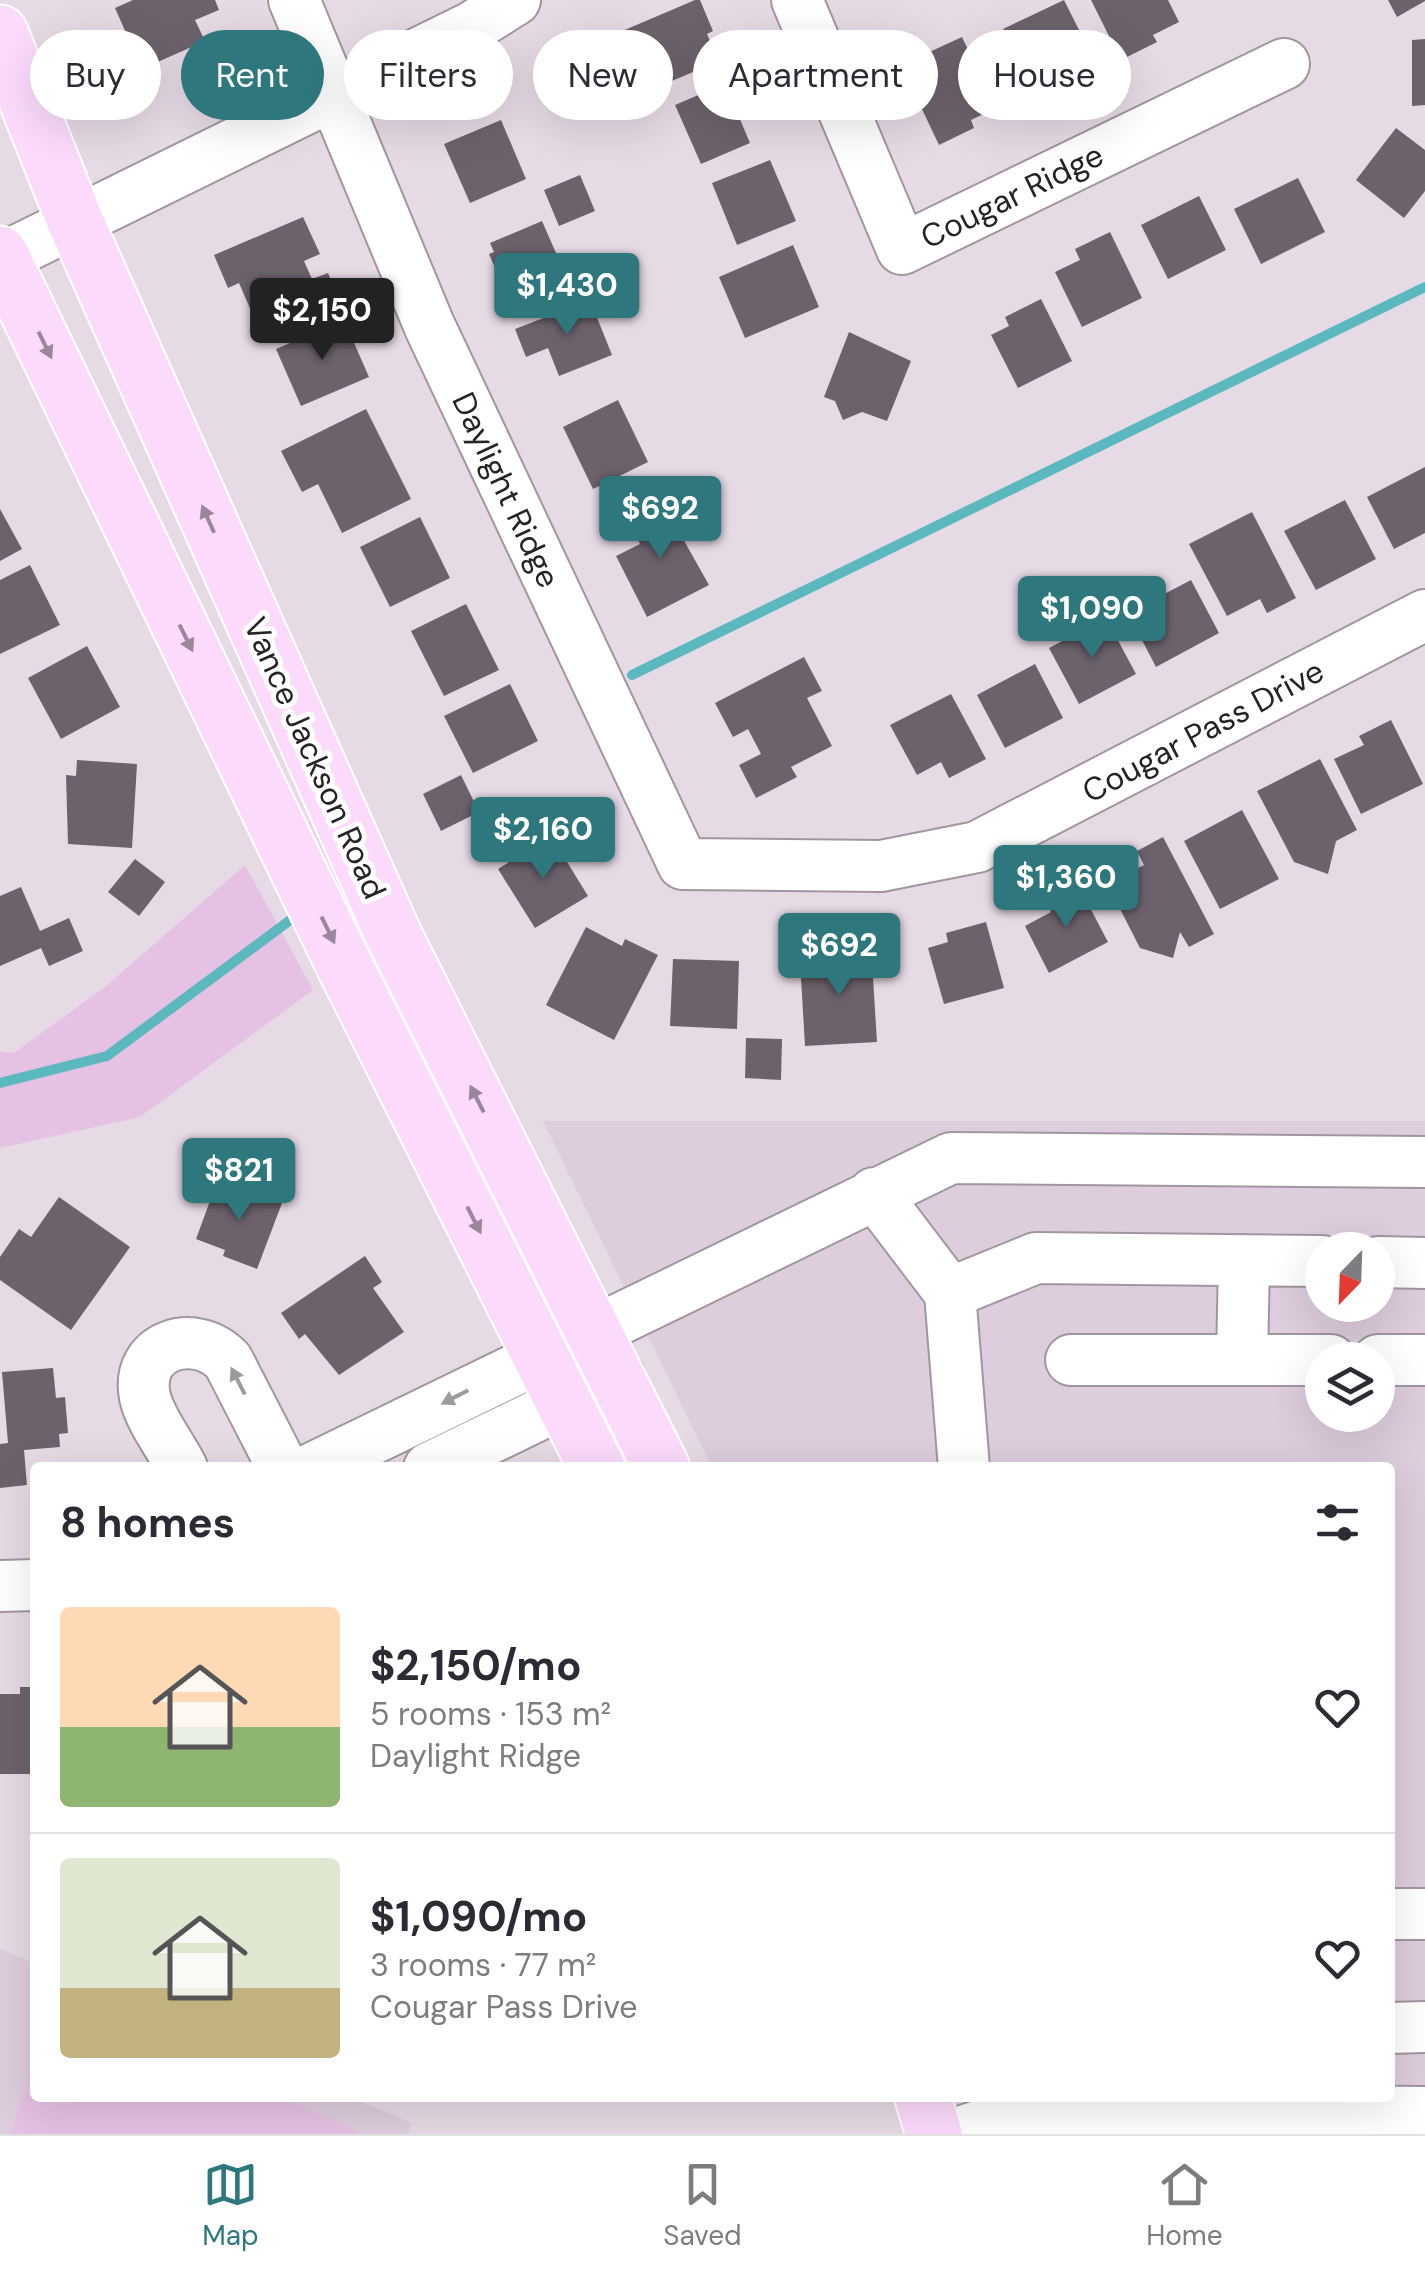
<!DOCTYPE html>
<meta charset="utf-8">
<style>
body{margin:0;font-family:"DM Sans",sans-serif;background:#f7f7f7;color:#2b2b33;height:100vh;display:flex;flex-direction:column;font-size:38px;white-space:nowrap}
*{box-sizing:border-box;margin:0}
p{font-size:32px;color:#7c7c81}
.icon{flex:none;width:55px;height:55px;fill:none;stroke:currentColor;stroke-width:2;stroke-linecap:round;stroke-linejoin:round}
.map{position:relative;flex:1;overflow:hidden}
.sheet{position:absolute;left:30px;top:1462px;width:1365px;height:640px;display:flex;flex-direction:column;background:#fff;border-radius:10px;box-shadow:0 10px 40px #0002}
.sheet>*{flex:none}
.banner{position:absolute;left:30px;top:30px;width:1365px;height:90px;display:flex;gap:20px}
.needle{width:65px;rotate:203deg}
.controls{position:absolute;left:1305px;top:1232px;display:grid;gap:20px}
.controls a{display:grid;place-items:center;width:90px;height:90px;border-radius:50%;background:#fff;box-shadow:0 10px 40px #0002;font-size:50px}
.price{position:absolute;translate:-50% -85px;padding:0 22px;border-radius:10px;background:#2e787d;color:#fff;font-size:32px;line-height:65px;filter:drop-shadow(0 2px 5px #0008)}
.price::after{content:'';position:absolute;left:50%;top:60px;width:30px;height:22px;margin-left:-15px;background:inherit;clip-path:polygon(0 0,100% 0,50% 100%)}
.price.current{background:#222;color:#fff}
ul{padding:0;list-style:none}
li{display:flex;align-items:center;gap:30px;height:250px;padding:0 30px}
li+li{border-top:2px solid #e1e1e2}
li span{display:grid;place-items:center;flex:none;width:280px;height:200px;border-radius:10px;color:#555}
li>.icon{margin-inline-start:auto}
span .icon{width:120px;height:120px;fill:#fffc;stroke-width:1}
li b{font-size:42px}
h2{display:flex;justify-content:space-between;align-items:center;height:120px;padding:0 30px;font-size:42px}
.pill{padding:0 35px;border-radius:45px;background:#fff;box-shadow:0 10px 40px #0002;font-size:35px;line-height:90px}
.pill.current{background:#2e787d;color:#fff}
.menu{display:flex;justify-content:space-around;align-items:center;height:140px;border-top:2px solid #e1e1e2;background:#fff;font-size:28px;color:#7c7c81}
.menu a{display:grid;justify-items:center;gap:5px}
.menu .current{color:#2e787d}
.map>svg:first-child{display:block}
.built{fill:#decddd;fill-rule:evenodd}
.green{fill:#e5c1e4}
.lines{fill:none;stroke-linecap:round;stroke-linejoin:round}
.stream{stroke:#5bb8bf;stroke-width:10}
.building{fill:#6c626c}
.minor-casing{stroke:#a196a0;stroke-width:54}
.major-casing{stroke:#fff;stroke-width:59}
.minor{stroke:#fff;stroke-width:50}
.major{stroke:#fbdafb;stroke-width:55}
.oneway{fill:#9b879b}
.oneway2{fill:#9d9c9d}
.labels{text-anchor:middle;stroke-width:10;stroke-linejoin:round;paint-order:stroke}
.street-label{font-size:32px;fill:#262225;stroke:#fff}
</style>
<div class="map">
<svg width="1425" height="2134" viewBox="0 0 1425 2134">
<rect width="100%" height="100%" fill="#e6dae5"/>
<path class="built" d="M543,1121h882v1013l-35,-36v-630l-678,-1zM1322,1250h56v55h-56zM1322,1360h56v55h-56z
M0,1949l35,15v134h317l60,25 -4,11h-408z"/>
<path class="green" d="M245,865l68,125 -173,127 -140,31v-96l14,1 91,-66z
M35,2052v46h246l82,36h-352z"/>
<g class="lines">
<path class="stream" d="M632,675l793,-388
M0,1083l107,-27 186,-138"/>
</g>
<path class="building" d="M133,0h82l4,10 -24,10 10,21 -63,28 -27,-61z
M695,0h5l13,31 -6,3 12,27 -73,31 -12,-28 -5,3 -11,-26 5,-2 -3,-7z
M1064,0l36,72 -41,20 -2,-6 -20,10 -34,-67z
M1091,0h77l11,22 -26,13 4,7 -36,18z
M1388,0h37v1l-28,16z
M962,37l34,71 -25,12 3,8 -35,17 -38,-80z
M1425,39v66l-13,1v-66z
M750,73l14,33 -25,11 11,26 -49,21 -26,-59z
M501,120l25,59 -56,24 -26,-59z
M1396,128l29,22v41l-21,27 -48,-38z
M770,160l26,61 -59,24 -25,-62z
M580,175l15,36 -36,15 -15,-36z
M1298,178l27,54 -64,32 -27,-55z
M1199,196l27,54 -58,29 -27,-54z
M303,217l17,37 -16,7 8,18 16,-6 12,28 -78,35 -23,-53 -11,5 -14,-33z
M542,221l31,71 -52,22 -11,-23 -4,2 -17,-39 5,-2 -4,-9z
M1110,232l32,66 -60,29 -27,-55 25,-12 -5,-11z
M793,245l26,62 -74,31 -26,-61z
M1041,299l31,62 -54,27 -27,-53 18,-9 -4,-9z
M590,300l22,55 -53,21 -11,-28 -22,9 -11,-28z
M344,320l25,57 -68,29 -25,-57z
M849,332l62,29 -24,60 -25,-9 -19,8 -8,-19 -11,-4z
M618,400l30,62 -55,27 -30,-62z
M366,409l45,90 -69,34 -24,-49 -16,8 -21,-41z
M1425,467v66l-31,16 -27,-52z
M660,498l49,87 -62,32 -31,-61 24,-12 -14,-29z
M1345,500l31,59 -60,31 -32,-59z
M0,509l22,40 -22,12z
M1252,512l44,86 -29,15 -7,-14 -33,17 -38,-72z
M420,517l30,61 -60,29 -30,-60z
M30,565l30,60 -60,29v-74z
M1191,580l28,53 -63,34 -28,-54z
M466,604l33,66 -55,26 -33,-65z
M1106,618l30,56 -57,30 -30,-56z
M87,646l33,61 -59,32 -33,-61z
M804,657l18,34 -15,7 25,48 -41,21 6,10 -41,21 -17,-33 22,-11 -13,-25 -15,8 -18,-34z
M1035,664l28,54 -58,30 -28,-53z
M510,684l28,57 -65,32 -29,-57z
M951,694l35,65 -37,19 -8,-16 -24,13 -27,-50z
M1391,720l32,64 -62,30 -27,-55 30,-14 -5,-9z
M1320,759l37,71 -21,11 -8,33 -34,-12 -37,-71z
M77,760l60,4 -5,84 -64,-4 -2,-69 10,1z
M461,775l18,37 -38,19 -18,-37z
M1242,810l37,69 -59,30 -36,-68z
M551,836l37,60 -53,32 -37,-59z
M1163,837l51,97 -25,13 -9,-15 -7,26 -33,-10 -22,-43 7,-5 -11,-20 30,-15 -7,-14z
M135,859l30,23 -26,34 -31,-24z
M1077,883l31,59 -59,31 -24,-47 26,-14 -6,-12z
M21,887l19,44 29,-13 14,33 -34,15 -8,-18 -41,18v-70z
M986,922l18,66 -60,16 -16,-56 20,-6 -2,-9z
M586,927l36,19 3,-7 33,16 -44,85 -68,-35z
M871,945l6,97 -72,4 -5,-85 38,-2 -1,-12z
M673,959l66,2 -2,68 -67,-3z
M746,1038l36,1 -1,41 -36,-2z
M218,1179l64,24 -25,66 -34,-13 2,-6 -29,-11z
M59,1197l71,50 -59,83 -71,-50v-23l19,-28 12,8z
M365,1256l17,26 -9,6 31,44 -65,43 -34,-41 -6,5 -18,-26z
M53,1368l3,30 9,-1 3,36 -9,1 1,13 -36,3 3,35 -27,3v-44l8,-1 -6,-71z
M20,1687h15v87h-35v-80h20z"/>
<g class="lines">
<g class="minor-casing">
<path id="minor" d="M294,0l135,325 254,539 198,2 96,-19 448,-232
M797,0l105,249 382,-185
M0,259l472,-232 43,-27
M874,1193l76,100 86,-35 286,3
M1378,1262l47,1
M950,1293l14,175
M1071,1360h260
M1242,1360l2,-100
M1378,1360h47
M182,1468c-11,-22 -32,-48 -37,-71 -11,-52 50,-71 83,-36l55,107
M313,1468l638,-310 474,4
M429,1468l190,-92
M0,1586l35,-1
M1390,1914h35
M1390,2028l35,-1
M954,2134l45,-15 55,-10 371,3"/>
</g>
<g class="major-casing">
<path id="major" d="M0,33l75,188 320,717 267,530
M0,254l343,709 254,505
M923,2098l11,36"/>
</g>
<use href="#minor" class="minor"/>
<use href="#major" class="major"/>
</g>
<defs><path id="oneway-solid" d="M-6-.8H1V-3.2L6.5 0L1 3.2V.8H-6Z" transform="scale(2.5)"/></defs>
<g class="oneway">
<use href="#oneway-solid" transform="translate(45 345) rotate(64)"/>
<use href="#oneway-solid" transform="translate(208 519) rotate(-114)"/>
<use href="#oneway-solid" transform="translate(186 638) rotate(64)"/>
<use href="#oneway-solid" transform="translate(328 930) rotate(64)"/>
<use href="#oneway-solid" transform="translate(477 1099) rotate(-117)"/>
<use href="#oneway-solid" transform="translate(474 1220) rotate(63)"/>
</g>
<g class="oneway2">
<use href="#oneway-solid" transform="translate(238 1381) rotate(-117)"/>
<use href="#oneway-solid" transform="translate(455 1397) rotate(153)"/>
</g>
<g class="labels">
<g class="street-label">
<text transform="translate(1012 196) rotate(-26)" y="11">Cougar Ridge</text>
<text transform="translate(506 490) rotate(65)" y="11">Daylight Ridge</text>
<text transform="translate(1203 731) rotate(-28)" y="11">Cougar Pass Drive</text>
<text transform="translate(315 758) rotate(66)" y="11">Vance Jackson Road</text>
</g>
</g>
</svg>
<div class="controls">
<a><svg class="needle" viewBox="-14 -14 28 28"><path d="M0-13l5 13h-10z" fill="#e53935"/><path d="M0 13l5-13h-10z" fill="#7c7c81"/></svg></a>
<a><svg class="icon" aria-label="layers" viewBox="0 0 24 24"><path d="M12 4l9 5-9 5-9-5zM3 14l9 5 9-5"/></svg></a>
</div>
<b class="price" style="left:567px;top:338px">$1,430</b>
<b class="price current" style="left:322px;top:363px">$2,150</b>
<b class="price" style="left:660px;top:561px">$692</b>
<b class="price" style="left:1092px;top:661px">$1,090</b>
<b class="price" style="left:543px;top:882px">$2,160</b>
<b class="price" style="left:1066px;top:930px">$1,360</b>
<b class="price" style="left:839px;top:998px">$692</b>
<b class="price" style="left:239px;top:1223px">$821</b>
<div class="banner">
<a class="pill">Buy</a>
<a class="pill current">Rent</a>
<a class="pill">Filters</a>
<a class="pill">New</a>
<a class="pill">Apartment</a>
<a class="pill">House</a>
</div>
<section class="sheet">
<h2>8 homes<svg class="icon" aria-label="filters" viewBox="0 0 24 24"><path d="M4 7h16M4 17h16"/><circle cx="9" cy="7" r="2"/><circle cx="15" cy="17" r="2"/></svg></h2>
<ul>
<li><span style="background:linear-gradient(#ffd9b3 60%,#8fb573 0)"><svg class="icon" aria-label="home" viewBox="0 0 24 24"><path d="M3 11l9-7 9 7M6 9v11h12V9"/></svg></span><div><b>$2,150/mo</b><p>5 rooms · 153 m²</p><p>Daylight Ridge</p></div><svg class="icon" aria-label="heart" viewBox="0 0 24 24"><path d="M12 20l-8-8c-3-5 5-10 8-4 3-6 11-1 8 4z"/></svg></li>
<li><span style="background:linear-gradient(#dfe7d0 65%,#c2b280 0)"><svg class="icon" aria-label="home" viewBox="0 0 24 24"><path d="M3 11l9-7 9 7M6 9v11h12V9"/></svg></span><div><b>$1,090/mo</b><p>3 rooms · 77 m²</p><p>Cougar Pass Drive</p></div><svg class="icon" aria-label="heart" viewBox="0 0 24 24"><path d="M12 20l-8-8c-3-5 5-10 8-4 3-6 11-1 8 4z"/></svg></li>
</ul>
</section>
</div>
<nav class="menu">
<a class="current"><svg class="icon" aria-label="map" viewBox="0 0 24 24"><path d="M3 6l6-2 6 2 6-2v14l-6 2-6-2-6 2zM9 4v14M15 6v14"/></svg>Map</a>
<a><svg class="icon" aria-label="saved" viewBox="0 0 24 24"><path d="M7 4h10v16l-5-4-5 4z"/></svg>Saved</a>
<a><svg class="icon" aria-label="home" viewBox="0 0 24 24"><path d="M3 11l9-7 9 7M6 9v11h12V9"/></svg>Home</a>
</nav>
